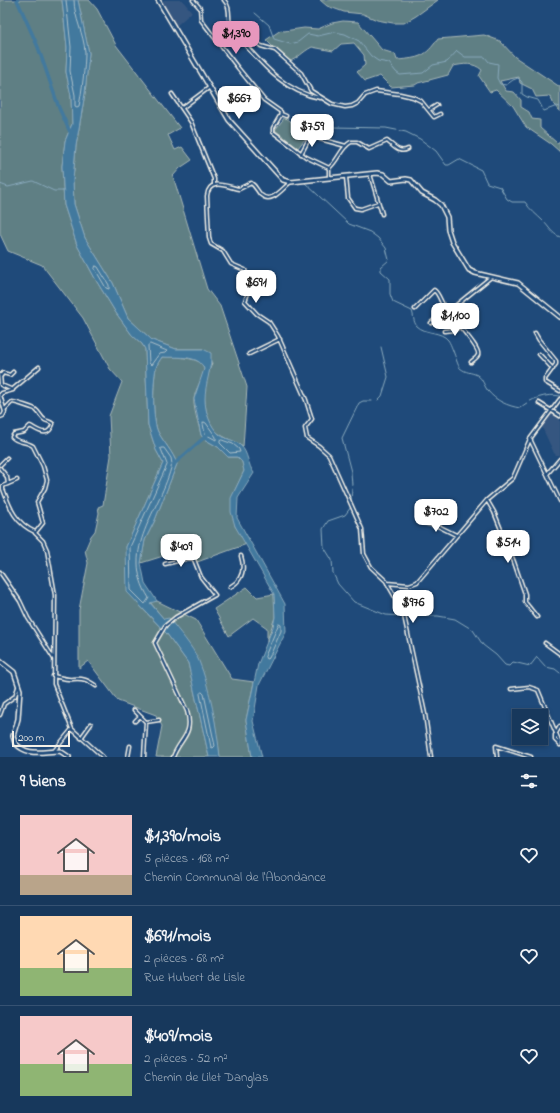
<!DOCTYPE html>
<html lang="fr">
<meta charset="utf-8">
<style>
body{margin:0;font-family:"Indie Flower",sans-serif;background:#244365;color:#f1f3f6;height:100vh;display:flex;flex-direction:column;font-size:15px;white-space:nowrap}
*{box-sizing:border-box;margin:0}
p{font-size:13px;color:#9eacbb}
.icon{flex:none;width:22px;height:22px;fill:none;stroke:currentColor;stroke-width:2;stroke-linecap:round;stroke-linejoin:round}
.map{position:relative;height:757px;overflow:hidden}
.details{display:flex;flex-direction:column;background:#17385c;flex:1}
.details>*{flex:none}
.tools{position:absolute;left:512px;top:709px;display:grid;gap:8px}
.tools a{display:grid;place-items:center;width:36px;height:36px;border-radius:0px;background:#17385c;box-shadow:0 2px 6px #0003,0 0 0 1px #365272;font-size:20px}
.scale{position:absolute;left:12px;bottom:10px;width:58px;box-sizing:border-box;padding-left:4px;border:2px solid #f4f1e8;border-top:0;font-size:11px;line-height:14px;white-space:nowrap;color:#f4f1e8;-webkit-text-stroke:3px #1f4a7a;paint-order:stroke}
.price{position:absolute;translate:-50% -34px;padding:0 9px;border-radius:8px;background:#fff;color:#222;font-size:13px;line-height:26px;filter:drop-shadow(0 1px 2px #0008)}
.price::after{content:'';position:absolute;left:50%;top:24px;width:12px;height:9px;margin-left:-6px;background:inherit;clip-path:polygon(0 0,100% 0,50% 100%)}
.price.selected{background:#e797bd;color:#111}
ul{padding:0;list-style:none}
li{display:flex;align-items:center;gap:12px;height:100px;padding:0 20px}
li+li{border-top:1px solid #365272}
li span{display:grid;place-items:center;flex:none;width:112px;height:80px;border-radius:0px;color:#555}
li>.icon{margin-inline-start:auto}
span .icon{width:48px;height:48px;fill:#fffc;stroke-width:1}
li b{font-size:17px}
h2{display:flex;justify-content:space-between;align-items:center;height:48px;padding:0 20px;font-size:17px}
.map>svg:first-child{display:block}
.built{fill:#365680}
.green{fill:#5e7f84;stroke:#a9b8b6}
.water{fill:#42799e;stroke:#89a9bc}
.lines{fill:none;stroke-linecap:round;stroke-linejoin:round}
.shore{stroke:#adc1ca;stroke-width:1}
.stream{stroke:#89a9bc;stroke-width:1}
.river{stroke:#42799e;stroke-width:3.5}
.minor-casing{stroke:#f4f1e8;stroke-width:5}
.tertiary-casing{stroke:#f4f1e8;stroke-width:6}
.minor{stroke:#1f4a7a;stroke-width:2}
.tertiary{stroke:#1f4a7a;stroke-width:3}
</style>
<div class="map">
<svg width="560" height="757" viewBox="0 0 560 757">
<rect width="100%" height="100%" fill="#1f4a7a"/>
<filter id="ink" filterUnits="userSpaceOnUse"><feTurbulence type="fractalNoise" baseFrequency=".025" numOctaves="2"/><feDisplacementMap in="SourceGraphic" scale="8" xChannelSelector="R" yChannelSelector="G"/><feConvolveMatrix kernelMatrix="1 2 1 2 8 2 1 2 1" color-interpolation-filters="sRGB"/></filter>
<g filter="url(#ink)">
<path class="built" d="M164,0h18l10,12 -16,14 -14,-24z
M552,412l8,5v38h-4l-2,-2 -13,-28z"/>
<path class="green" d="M0,0h62l5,47 -1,25 5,24 1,28 -7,17 -3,25 2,39 13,40 20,37 19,31 16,22 10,9 3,5 3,76 8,25 7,13 -37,84 11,56 30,31 21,29 21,94h-53l6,-31 -6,-11 -38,-14 -30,-40 -9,7v-58l9,-47 -3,-13 6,-14 4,-5 4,-18 -1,-6 5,-2 8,-49 -2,-40 13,-34 -12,-13 -27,-51 -41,-53 -34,-14 -8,-17z
M78,0h11l8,9 19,36 64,83 -12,7 7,15 7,-3 10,13 -12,8 -7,8 34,113 13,17 27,81 -4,60c-8,-6 -14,-7 -22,-12 -14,-8 -18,-33 -16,-48 1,-8 5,-17 7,-24l-9,-14h-27l-24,-9 -24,-22 -15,-35 -28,-45 -11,-34 -1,-24 3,-34 9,-53 4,-40z
M320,0h118l-22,16 -12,7h-11l-16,-3 -14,-6 -19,-2 -17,-6z
M343,21l15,1 24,28 13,4 2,6c23,-2 28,-3 41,-21l46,-4 16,6 15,16 45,30v25l-6,-7 -4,-9 -14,1 -4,-8 -12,-6 -1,-6 -19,4 6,10 8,1 7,8v7l8,5 3,7 8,1v8l17,15 3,-2v11l-9,-8 -25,-17 -13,-21 -17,-16 -6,2 -11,-16 3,-6c-9,-8 -18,-6 -29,-4l-5,9 -30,8 -3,2 -24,2 -11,-11 -15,5 -8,-9 8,-7 -1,-10 -10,-12 -13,1 -8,7 -21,-4c-10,5 -13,11 -24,15l-22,-22 15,-10 3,1 20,-3 14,1 14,-6z
M285,117l23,18 -10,13 -23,-18z
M162,357c8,0 42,-1 42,12 -1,10 -9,20 -10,30 -1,9 5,26 7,36l3,4 14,8 10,10h9l5,5 2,9 -10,21 1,34 12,18 -50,18 -5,-15 -51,16 4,-23 10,-20 22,-56c-4,-12 -13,-21 -19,-32 -6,-13 -5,-50 -2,-64 1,-4 4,-8 6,-11z
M247,587l10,10 17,-3 1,23 -8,24v-13l-14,-10 -24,18 -15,-27z
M157,601l39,19 36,59 22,3 -8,38 6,37h-32l-6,-40 -16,-56 -48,-59z"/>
<path class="water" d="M62,0h16l11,53 -4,40 -9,53 -3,34 1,24 11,34 28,45 15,35 24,22 24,9h27l8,4c1,16 -6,30 -6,46 0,12 5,28 15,36 6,5 15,4 21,11 7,6 7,20 13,27l-16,25 -1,20 48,86 1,28 -27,53 -6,36 9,36h-10l-6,-37 12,-56 15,-37 2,-10 -1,-23 -39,-68 -4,-14v-14l13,-27 -2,-9 -5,-5h-9l-10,-10 -14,-8 -3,-4 -7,-36 10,-30c-4,-15 -30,-11 -42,-12 -2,3 -5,7 -6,11 -3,14 -4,51 2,64 6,11 15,20 19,32l-22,56 -10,20 -4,23 4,20 12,18 -7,2 14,16 5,-1c10,14 23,27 30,43 11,27 18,67 21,96h-11l-21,-94 -21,-29 -40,-42 -1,-45 37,-84 -7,-13 -8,-25 -3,-76 -3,-5 -10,-9 -16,-22 -19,-31 -20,-37 -13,-40 -2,-39 3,-25 7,-17 -1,-28 -5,-24 1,-25z"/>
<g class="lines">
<path class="shore" d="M66,0l5,47 -1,24 5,24v11l2,1 2,-1c3,-15 6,-39 6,-54 -1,-18 -11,-34 -11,-52
M96,266l2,1 11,18v4l-3,-1 -11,-19z
M150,344l17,7 -2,2 -6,1 -8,11 -2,-2 -1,-17z
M204,422l2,1 10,14v3l-11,-6 -2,-10z
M222,440l11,4 6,5 1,3 -10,1 -10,-10v-2z
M161,448h3l7,10 1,6c-11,47 -54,85 -23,134l-4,6 -14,-14 -1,-43 37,-82z
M279,624l2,1v6l-12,27 -3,1 -1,-2z
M202,692l2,2 11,52 -2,2 -2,-1 -11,-53z"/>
<path class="stream" d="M255,13l14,12 5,14 16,5 8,-2 10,-8 10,2 17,-4 10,2 14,7 12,15 7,5 11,2 7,9 4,3 23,-2 10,-8 14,-3 10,-11 8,6h20l4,5 9,2 -1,14 3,6 6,1 7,-5 5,-2 4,4v12l5,3 11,3 6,11 13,-5 3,1
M332,127l54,1 20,4 14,7 16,12 10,14h3l10,-6 22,11 6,13 13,4 7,12 5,3h13c5,8 12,13 18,19 7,7 8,12 17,16
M304,182l45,42 21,8 8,6 8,10 3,12 -8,7v4l9,8v15l3,8 19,9c2,5 1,11 5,15 8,8 24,5 31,14 4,5 10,27 12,28 6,5 11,4 17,7 6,4 7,11 11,16 8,10 20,15 32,17 10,-9 26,-15 40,-12
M0,184l8,3 25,-6 21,10h11
M378,400l4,-4 6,-19 -7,-30
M352,485l-1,-13 -9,-34 17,-35 4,-2h9
M351,503l1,-15
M351,507l-6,8 -17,6 -5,8 1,18 8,13 1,13 5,11 16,18 32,13 17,1
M405,616h33l17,3 18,11 10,15 13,10 9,10 4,1 4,-4 17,4 7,-9 9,10 9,2 5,4"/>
<path class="river" d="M17,0l21,47 21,61 12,26
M173,465l34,-30"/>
<g class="minor-casing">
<path id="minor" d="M193,0l7,8 1,12 37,48 26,32 17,12 -1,4 -7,12v4l33,25 23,11v10
M224,0c8,8 3,20 7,29 25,27 50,63 89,69
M241,39h12l8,7 14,4 26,23 10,18 21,13 13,3 7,-1 6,-3 7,-8 11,-4 24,3 13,3 8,4 13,16 6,-3
M172,94l19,28 23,57v6
M182,108l28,-21
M429,110l8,-5
M281,114l5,2
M300,126l20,13 26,7
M301,154l10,-19
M329,168c9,-7 12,-21 22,-26h6l12,7 18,-8c7,5 12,13 21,8
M370,174l12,40
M346,177l2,21 7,10 6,1 17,-6
M291,182c-8,5 -19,23 -30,13 -4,-4 -5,-9 -10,-12l-12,6c-11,-2 -30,-12 -32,7l2,42 2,6 12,7 8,13 14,6 5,18 -5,13 12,13 12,8 9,14 28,64 6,19 -7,9 2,10 12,8 10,9 33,74 2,25 7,13 15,14 17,30 22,103 6,43
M415,309l19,-19c7,5 7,18 15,21l42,-34
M449,311c4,10 32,37 29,44 -1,3 -5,5 -7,7
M431,323l15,-13
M444,331l11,-1 4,-3
M535,333l4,7 17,21v3l-11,15v3l15,9
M249,354l31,-15
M539,354l14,15
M0,375l1,10 12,5 -11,3 -2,2
M1,376l2,-3 7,2 3,-3
M13,389l26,-22
M0,395l5,17 -2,4 -3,1
M539,403l21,13
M5,409l7,-7c2,0 23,6 24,8 4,3 5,8 9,10 4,2 5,1 8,4 -5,15 -15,6 -23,2l-6,6 -10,2 -2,3c5,6 14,4 21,9l10,20 4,14 -2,8 -8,14 6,21 -8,10 8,8 4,9 8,45 -1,89 18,45 31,28
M530,439l30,62
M0,465l7,-7
M0,468l7,9 1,7
M547,474l13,-15
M17,480l-14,6v3c7,19 12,34 32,43
M487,500l7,12 20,50 11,32v8l12,15
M419,522l19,4 18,9
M165,564l28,-7 8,20 14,18 -39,22 -11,9 -10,17 32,68c7,24 -7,27 -14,46
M0,572l20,29 8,17 26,41
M387,583l22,2 8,-3 70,-82 26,-22 17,-39 30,-40
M230,587c13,-7 15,-18 11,-31
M545,643l15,11
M53,676c6,1 14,4 20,3 10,-1 15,1 23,7
M511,689l18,-2 9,3 22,53
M134,710l12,12
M0,715l4,-11 11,-8 3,-9
M135,721l5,-5
M560,726l-5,9v5l5,5
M81,738l10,-14
M54,751l18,-22
M128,757l2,-11
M144,757l2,-35 13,-2
M497,757l-1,-11 35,11"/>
</g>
<g class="tertiary-casing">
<path id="tertiary" d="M158,0l71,120 54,60 8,2 86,-9 6,1 8,7 15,-2 5,1 11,13 13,7 6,5 6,12 1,13 4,12 17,28 6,3 43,10 42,34
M0,661l14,11 6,18 -2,29 -5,17 2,7c13,14 27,8 45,8l9,6"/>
</g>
<use href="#minor" class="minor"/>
<use href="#tertiary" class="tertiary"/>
</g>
</g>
</svg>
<div class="tools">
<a><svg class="icon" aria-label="layers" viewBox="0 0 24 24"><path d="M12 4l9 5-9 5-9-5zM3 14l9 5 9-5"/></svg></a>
</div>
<div class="scale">200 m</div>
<b class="price selected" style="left:236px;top:55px">$1,390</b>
<b class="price" style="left:239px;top:120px">$667</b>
<b class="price" style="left:312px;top:148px">$759</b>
<b class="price" style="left:256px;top:304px">$691</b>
<b class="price" style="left:455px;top:337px">$1,100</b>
<b class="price" style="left:436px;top:533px">$702</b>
<b class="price" style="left:508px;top:564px">$514</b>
<b class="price" style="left:181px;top:568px">$409</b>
<b class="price" style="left:413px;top:624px">$976</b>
</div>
<section class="details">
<h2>9 biens<svg class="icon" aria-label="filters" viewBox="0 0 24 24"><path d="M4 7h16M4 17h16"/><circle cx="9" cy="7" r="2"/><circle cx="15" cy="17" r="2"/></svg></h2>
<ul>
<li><span style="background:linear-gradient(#f6c9c9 75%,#b9a48a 0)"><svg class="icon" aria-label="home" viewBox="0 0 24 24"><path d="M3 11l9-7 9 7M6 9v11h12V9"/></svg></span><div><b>$1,390/mois</b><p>5 pièces · 168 m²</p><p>Chemin Communal de l'Abondance</p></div><svg class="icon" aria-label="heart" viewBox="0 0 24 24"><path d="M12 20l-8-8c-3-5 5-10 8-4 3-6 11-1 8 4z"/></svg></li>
<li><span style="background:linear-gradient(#ffd9b3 65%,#8fb573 0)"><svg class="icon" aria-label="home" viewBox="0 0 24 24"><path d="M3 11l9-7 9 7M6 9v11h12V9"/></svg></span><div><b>$691/mois</b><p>2 pièces · 68 m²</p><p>Rue Hubert de Lisle</p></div><svg class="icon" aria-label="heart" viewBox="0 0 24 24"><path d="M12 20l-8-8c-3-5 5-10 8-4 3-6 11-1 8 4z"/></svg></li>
<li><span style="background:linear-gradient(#f6c9c9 60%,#8fb573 0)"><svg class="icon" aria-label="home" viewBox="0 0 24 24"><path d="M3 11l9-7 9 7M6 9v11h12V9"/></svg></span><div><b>$409/mois</b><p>2 pièces · 52 m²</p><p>Chemin de Lilet Danglas</p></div><svg class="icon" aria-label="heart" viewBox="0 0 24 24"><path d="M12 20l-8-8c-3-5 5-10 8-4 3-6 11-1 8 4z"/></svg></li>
</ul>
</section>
